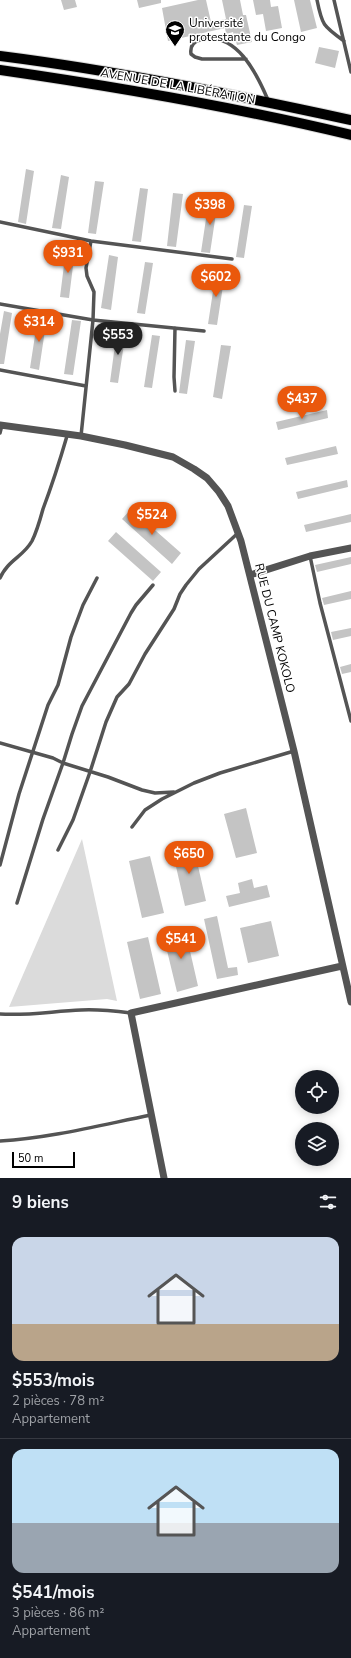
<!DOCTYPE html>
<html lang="fr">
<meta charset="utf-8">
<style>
body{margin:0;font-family:"Nunito Sans",sans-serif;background:#242831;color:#f1f3f6;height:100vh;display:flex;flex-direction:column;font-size:15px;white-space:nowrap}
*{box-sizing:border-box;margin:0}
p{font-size:13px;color:#9ea1a6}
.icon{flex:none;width:22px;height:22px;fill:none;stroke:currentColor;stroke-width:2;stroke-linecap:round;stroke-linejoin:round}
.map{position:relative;height:1178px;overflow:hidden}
.sheet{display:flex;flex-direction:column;background:#171b24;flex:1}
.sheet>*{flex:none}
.fabs{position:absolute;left:295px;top:1070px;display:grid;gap:8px}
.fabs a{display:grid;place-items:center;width:44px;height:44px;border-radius:50%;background:#171b24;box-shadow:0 2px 10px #0003;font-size:20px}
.scale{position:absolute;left:12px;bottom:10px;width:63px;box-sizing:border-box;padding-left:4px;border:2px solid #000;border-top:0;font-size:11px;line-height:14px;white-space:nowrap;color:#000;-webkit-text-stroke:3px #fff;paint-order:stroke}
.price{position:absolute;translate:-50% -34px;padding:0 9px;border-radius:14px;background:#ea580c;color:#fff;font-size:13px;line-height:26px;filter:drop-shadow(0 1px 2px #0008)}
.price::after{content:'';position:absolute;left:50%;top:24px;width:12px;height:9px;margin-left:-6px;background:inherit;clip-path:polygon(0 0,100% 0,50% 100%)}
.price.active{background:#222;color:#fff}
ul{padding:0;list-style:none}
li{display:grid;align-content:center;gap:8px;height:212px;padding:0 12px}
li+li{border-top:1px solid #363941}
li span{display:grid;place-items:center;height:124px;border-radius:12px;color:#555}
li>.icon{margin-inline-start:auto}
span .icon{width:72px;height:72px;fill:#fffc;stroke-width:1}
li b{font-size:17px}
h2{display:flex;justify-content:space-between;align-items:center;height:48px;padding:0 12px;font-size:17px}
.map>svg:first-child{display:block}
.green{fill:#dbdbdb}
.building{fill:#c4c4c4}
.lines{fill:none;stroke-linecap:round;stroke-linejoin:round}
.primary-casing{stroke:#dbdbdb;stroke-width:12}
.lane{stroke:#545454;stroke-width:3.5}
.street{stroke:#545454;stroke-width:7}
.primary{stroke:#000;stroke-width:10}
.labels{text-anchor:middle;stroke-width:3;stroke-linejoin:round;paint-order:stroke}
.poi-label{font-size:12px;fill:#000;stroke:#fff;text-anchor:start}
.street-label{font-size:12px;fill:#000;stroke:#fff}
</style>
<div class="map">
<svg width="351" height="1178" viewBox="0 0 351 1178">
<rect width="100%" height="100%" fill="#fff"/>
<path class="green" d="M82,839l35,162 -10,-2 -98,8z"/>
<path class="building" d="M61,0h14l2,7 -13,3z
M137,0h24v3l-22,5z
M198,0h8l5,22 15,-3 -4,-19h18l3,15h3l6,27 -15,3 -4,-13 -7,2 -1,-6 -57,13 -6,-33z
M253,0h17l1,7 7,-1 4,22 -16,3 -3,-17 -7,1z
M294,0h16l7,28 -16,4z
M319,47l20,4 -4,17 -20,-5z
M26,169l8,2 -8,53 -8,-2z
M61,175l8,2 -8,52 -9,-1z
M95,181l9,1 -8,52 -8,-1z
M140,188l8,1 -7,53 -9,-1z
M173,193l10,1 -7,53 -9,-1z
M209,199l9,1 -8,53 -9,-1z
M244,205l8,1 -8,52 -8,-1z
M66,249l9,1 -6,48 -9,-1z
M109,255l9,2 -7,53 -10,-2z
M145,262l8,1 -8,51 -8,-1z
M216,272l9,1 -8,52 -9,-1z
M4,311l8,2 -8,51h-4v-30z
M38,316l9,1 -8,53 -9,-2z
M72,320l9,1 -8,54 -9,-1z
M117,330l9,1 -8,52 -8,-1z
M152,335l8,1 -8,52 -8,-1z
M186,340l9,1 -8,53 -8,-1z
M221,345l10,1 -9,53 -9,-2z
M327,410l1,8 -50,12 -2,-8z
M336,446l2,8 -51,11 -2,-7z
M347,480l1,7 -50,12 -2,-7z
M131,509l50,44 -9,11 -50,-45z
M351,514v8l-45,10 -2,-7z
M116,532l45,40 -8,9 -45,-40z
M351,557v7l-34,8 -2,-7z
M351,591v8l-27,6 -2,-7z
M351,628v8l-18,4 -2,-8z
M351,664v8l-9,2 -2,-7z
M246,808l11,45 -21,5 -12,-44z
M193,844l13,57 -21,5 -13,-57z
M150,856l14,57 -22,5 -13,-57z
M252,879l2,9 13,-3 3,12 -41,10 -3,-11 14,-3 -2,-10z
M217,916l11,52 9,-1 1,8 -21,4 -13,-60z
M271,921l8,35 -31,7 -8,-35z
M185,929l13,57 -21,6 -14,-58z
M148,937l13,57 -21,5 -13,-57z"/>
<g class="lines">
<g class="primary-casing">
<path id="primary" d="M0,56c118,15 235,39 351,64
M0,70c118,17 235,37 351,65"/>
</g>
<path class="lane" d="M317,0c5,25 6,26 27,41
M334,0l17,72
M246,59h-44l-7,-2 -4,-3c-1,-7 1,-12 9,-14 36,-10 57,34 68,60
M0,222l91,19 141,18
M0,304l93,16 111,11
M175,328l-1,49 1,14
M0,370l86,16
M0,433l2,-8
M81,436l12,-116 1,-28 -7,-16 -1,-8 5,-27
M310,556l10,47 31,118
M0,578c8,-18 23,-21 32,-37 5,-10 8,-21 11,-32 9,-24 17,-49 24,-73
M0,743l53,15 10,5 45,14 34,13 13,3 19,-1
M132,827l13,-17 17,-11 32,-16 26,-10 74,-22
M58,850l15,-30 17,-48 16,-50 11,-25 12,-13 16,-30 29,-45 6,-15 6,-9 13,-16 39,-36
M0,865l19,-71 29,-89 10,-20 13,-48 12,-32 14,-27
M17,903l26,-84 20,-56 9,-29 10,-28 49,-93 5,-8 17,-20
M0,1014c27,2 54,-3 81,-4 17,-1 34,1 50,3
M0,1141c51,-3 101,-16 151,-26"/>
<path class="street" d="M0,425l81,11 44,9 48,12 21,12 13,9 12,14 9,14 13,35 53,210 57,251
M250,575l60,-19 41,-8
M164,1178l-33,-165 211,-47"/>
<use href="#primary" class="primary"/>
</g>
<defs>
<g id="university-pin" transform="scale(1)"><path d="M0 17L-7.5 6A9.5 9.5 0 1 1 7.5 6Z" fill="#000" stroke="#fff"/><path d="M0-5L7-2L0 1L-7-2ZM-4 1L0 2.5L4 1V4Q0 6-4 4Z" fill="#fff"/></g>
</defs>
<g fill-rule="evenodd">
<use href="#university-pin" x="175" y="30"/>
</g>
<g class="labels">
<g class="poi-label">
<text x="189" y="27">Université<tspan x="189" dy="14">protestante du Congo</tspan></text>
</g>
<g class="street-label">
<text transform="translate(178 86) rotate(10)" y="4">AVENUE DE LA LIBÉRATION</text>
<text transform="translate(275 628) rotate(76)" y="4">RUE DU CAMP KOKOLO</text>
</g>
</g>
</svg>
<div class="fabs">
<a><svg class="icon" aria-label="locate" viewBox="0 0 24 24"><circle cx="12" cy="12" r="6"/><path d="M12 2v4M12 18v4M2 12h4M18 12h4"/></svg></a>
<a><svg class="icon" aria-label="layers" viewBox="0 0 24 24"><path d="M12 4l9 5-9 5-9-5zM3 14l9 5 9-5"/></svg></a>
</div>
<div class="scale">50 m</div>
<b class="price" style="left:210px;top:226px">$398</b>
<b class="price" style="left:68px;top:274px">$931</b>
<b class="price" style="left:216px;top:298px">$602</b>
<b class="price" style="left:39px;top:343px">$314</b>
<b class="price active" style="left:118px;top:356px">$553</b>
<b class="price" style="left:302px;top:420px">$437</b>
<b class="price" style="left:152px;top:536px">$524</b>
<b class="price" style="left:189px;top:875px">$650</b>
<b class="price" style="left:181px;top:960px">$541</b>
</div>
<section class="sheet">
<h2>9 biens<svg class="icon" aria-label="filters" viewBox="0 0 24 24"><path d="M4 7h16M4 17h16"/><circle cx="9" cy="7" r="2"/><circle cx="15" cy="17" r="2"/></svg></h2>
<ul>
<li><span style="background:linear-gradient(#c9d6e8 70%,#b9a48a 0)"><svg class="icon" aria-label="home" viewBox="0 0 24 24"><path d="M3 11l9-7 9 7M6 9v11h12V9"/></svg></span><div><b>$553/mois</b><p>2 pièces · 78 m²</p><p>Appartement</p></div></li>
<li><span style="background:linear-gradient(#bfe0f5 60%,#9aa5b1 0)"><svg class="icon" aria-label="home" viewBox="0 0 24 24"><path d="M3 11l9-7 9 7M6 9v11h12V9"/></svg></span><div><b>$541/mois</b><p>3 pièces · 86 m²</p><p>Appartement</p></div></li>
</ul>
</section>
